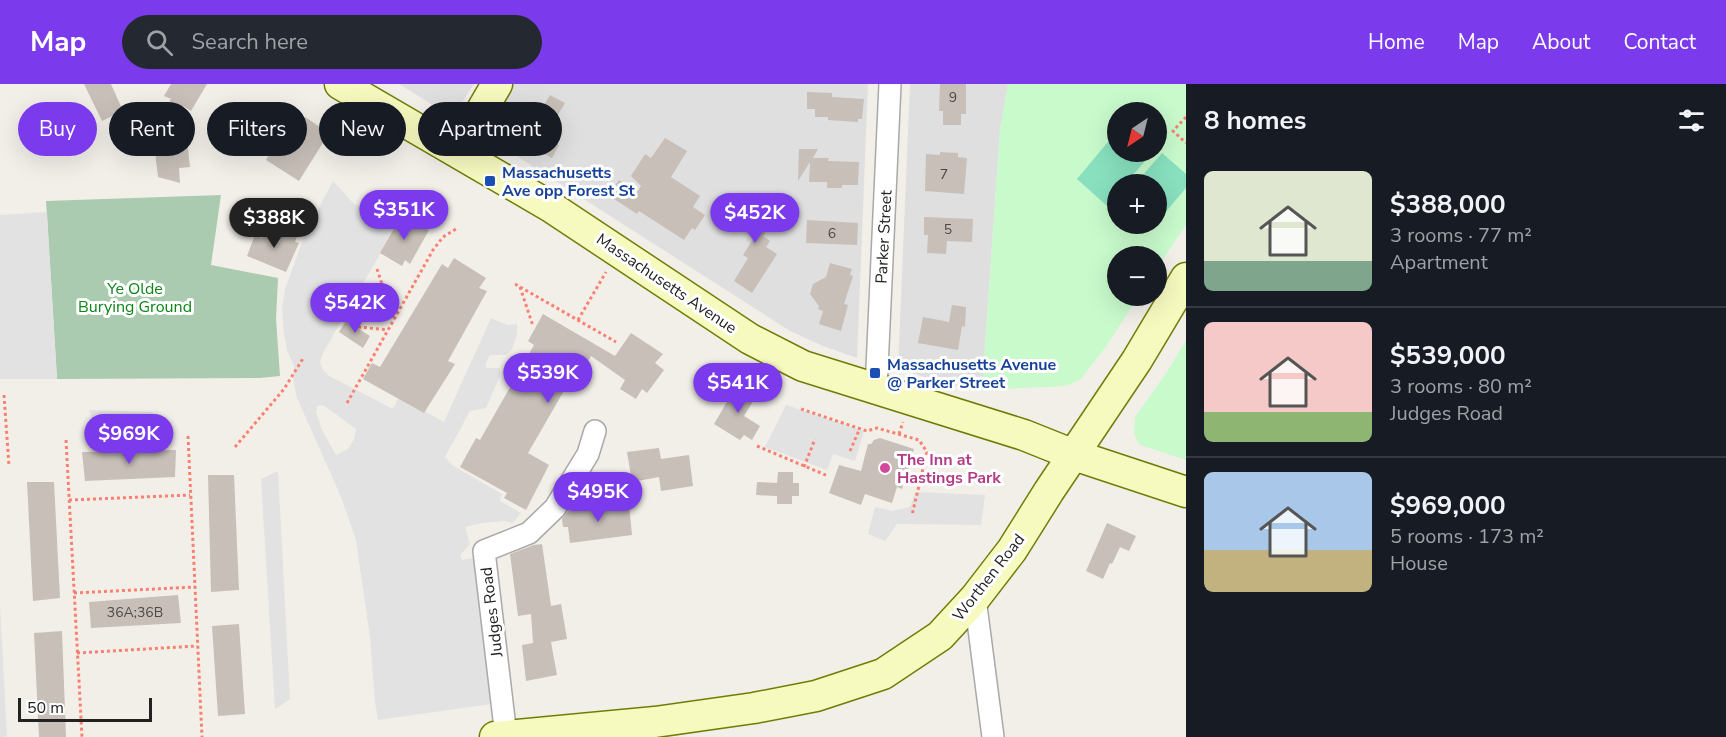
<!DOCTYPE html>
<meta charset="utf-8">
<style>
body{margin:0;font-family:"Nunito Sans",sans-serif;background:#242831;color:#f1f3f6;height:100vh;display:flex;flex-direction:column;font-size:22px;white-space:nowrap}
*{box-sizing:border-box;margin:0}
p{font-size:20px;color:#9ea1a6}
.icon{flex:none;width:33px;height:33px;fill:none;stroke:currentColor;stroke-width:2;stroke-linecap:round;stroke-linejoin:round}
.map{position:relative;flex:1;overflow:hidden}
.panel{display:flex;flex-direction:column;background:#171b24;width:540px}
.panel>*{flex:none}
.hud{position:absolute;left:18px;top:18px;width:570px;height:54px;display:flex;gap:12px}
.needle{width:39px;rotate:215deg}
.tools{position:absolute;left:1107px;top:18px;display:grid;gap:12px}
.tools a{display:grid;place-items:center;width:60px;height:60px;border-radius:50%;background:#171b24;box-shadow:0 6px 24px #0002;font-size:30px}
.scale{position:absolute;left:18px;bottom:15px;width:134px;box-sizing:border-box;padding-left:6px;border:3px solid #222;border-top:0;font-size:16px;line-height:21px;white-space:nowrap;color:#222;-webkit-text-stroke:4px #fff;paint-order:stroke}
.price{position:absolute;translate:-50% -51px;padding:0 14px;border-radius:21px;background:#7c3aed;color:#fff;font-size:20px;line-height:39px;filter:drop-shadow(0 2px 3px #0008)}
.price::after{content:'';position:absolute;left:50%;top:36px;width:18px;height:14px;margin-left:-9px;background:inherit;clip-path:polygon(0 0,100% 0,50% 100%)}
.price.on{background:#222;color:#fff}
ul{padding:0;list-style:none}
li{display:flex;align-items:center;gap:18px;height:150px;padding:0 18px}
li+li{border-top:2px solid #363941}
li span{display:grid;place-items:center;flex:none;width:168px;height:120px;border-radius:9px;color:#555}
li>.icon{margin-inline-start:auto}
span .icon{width:72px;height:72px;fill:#fffc;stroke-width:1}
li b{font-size:26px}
h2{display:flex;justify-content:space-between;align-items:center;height:72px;padding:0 18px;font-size:26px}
.pill{padding:0 21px;border-radius:27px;background:#171b24;box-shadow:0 6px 24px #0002;font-size:21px;line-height:54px}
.pill.on{background:#7c3aed;color:#fff}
header{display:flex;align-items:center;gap:36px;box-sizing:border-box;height:84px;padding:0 30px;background:#7c3aed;color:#fff}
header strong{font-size:28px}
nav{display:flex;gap:33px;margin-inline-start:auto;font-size:21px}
.search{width:420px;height:54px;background:#242831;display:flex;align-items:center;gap:15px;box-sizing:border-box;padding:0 21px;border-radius:33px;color:#9ea1a6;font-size:22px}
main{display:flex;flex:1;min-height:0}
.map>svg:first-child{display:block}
.residential{fill:#e0dfdf}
.cemetery{fill:#aacbaf}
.park{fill:#c8facc;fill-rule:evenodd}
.pitch{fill:#88e0be}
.parking{fill:#e2e2e2;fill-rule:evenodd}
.building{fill:#c7bfb8}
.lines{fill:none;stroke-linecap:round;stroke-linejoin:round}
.street-casing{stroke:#a9a9a9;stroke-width:24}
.secondary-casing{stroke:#707d05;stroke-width:33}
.path{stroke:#fa8072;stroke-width:3;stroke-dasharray:3 3;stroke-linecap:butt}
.street{stroke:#fff;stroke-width:21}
.secondary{stroke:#f7fabf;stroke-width:30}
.transit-dot{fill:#1a4fb4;stroke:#fff;stroke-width:2}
.hotel-dot{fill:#d1479c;stroke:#fff;stroke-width:2}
.labels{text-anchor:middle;stroke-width:6;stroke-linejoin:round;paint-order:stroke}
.number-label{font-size:14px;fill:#4b4948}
.transit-label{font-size:16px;font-weight:bold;fill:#164399;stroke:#fff;text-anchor:start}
.street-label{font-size:16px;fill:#222;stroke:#fff}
.park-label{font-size:16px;fill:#0c8416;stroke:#fff}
.hotel-label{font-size:16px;font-weight:bold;fill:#b23c85;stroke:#fff;text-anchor:start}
</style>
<header>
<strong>Map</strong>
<div class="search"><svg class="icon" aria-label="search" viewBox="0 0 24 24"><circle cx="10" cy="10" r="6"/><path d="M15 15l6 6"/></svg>Search here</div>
<nav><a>Home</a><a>Map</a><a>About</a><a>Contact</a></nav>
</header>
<main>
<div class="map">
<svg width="1186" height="653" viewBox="0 0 1186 653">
<rect width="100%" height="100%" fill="#f2efe9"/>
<path class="residential" d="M399,0h75l-11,17 -10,6 -8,1 -9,-1z
M511,0h357l-11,274 -34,-12 -33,-15 -297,-190 -5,-14z
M910,0h98l-8,46 -18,260 -27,-4 -57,-17z"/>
<path class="cemetery" d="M221,111l-10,70 67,13 -2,41 4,57 -20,2 -203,1 -11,-178z"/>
<path class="park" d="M1008,0h178v141l-29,43 -1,-12h-38v40h21l-34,52 -25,32 -15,6 -83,4 18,-260zM1118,28h38v40h-38zM1118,100h38v40h-38z
M1186,256v120l-46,-15 -6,-11 1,-17 32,-45z"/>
<path class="pitch" d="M1117,47l1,21h35l-28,32h-7l-1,9 -10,13 -30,-27z
M1162,69l24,21v14l-29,34 -1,-38h-21z"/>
<path class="parking" d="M333,97l21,23 28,13h16l-19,39 -55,95 -4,11 3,8 6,6 64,33 6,-12 45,25 47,-104 16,7 10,-1v11l-5,14 -5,6h-17l-4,8v5h14v8l-14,32 -16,3 -25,46 7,8 50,29 -2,7 21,12 -8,10 -9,-2 -22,2 -17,4 5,17 -10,11 2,5 12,-2 17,146 -113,16 -3,-18 -5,-65 -14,-97 -15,-43 -44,-99 -4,-20 1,-12 -7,-16 -3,-16 -2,-25 3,-20 20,-55zM323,321l33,24 -2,10 -6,10 -12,6 -14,-25 -6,-18 1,-6z
M47,128l10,167h-57v-164z
M786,321l78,26 -9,30 -22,-7 -6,16 -62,-23z
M89,326l63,2 10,16 -64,1z
M278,387l12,228 -15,10 -14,-230z
M915,408l70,3 -4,30 -84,-1 -12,17 -17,-7 7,-27 18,4 17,-4z
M0,521l7,132h-7z"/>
<path class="building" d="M84,0h27l12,27 -21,10z
M171,0h36l-16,27 -8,-5 -7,12 -12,-7 7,-12 -7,-3z
M940,0h26v30h-5v11h-18v-14h-4z
M807,8l25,1v4l32,2 -2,20h-4v3l-30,-2v-3h-13v-8h-8z
M550,11l15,8 -20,34 14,8 -7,13 -29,-17z
M294,29l9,6 2,-2 24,16 -30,48 -33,-21 9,-15 -2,-4 4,-6 4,-1z
M665,54l22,13 -16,26 29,19 -7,11 12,8 -10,15 -3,-2 -8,12 -45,-29 -2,3 -29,-19 11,-15 19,11 3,-5 -10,-10 14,-22 6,4z
M187,55l3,28 -11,1 1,15 -22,-6 -4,-34z
M799,65h19l-5,9h16l-1,3 31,1 -1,23h-16v3h-15v-6h-18l1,-20 -12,19z
M940,68l18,1v4l9,1 -3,36 -39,-3 1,-37 14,1z
M745,113l31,19 -13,20 7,5 -4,6 11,7 -25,39 -18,-12 14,-23 -5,-3 11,-17 -8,-5 5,-7 -17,-10z
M402,130l27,16 -19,34 -5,-4 -3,6 -22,-13z
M924,133l49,2 -1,23 -25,-1 -1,13 -19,-1 1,-18h-4z
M807,136l51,3 -1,22 -51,-2z
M266,145l11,5 2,-5 18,7 -2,6 4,1 -13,29 -39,-16 8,-21 7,3z
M454,174l32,20 -7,10 8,3 -39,70 7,3 -31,49 -61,-34 9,-16 8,4 62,-103 6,4z
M830,179l22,6 -2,6 3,1 -9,28 4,1 -7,26 -22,-7 4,-13 -5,-2 1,-3 -9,-12 3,-10 13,-7z
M952,221l14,2 -1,20 -3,-1 -4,24 -40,-7 5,-26 26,5z
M543,230l72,42 16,-23 32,21 -8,9 9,7 -17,23 -5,-4 -6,10 -16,-10 5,-9 -34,-24 -10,17 -5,-3 -48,83 21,12 -23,45 -22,-12 3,-5 -47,-26 16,-29 4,2 54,-95 -6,-4z
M346,237l24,15 -7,12 -24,-16z
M738,299l19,12 -13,21 16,10 -8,14 -8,-5 -4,5 -26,-16z
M880,354l34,11 -12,40 -5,-2 -5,16 -27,-9 -4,11 -32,-12 10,-28 22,6 7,-27h3l3,-4z
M659,364l2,11 28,-4 4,31 -32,5 -2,-14 -27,5 -5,-30z
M176,366l-1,27 -90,4 -3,-29z
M778,388h15v11h6v13h-7v8h-15v-8l-21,-1 1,-13 20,1z
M208,391h26l5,115 -28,2z
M27,398h27l6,116 -27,3z
M629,420l3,31 -62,8 -2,-16h-5l-1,-8 6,-8z
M1107,439l29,13 -7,15 -9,-4 -8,17 -2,-1 -7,16 -17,-8z
M542,460l9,62 10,-2 6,35 -16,3 6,33 -31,6 -4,-36 11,-2 -2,-29 -13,2 -8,-62 24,-9z
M178,511l3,28 -90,5 -2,-26z
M239,540l6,90 -27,2 -6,-90z
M62,547l4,106h-27l-5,-104z"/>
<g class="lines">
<g class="street-casing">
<path id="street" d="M876,306l14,-306
M975,514l18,139
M506,652l-22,-185 45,-18 26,-25 33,-54 7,-23"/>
</g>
<g class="secondary-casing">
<path id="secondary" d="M340,0l211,123 199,132 53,27 221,69 50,20 112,37
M458,67l39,-67
M495,653l160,-15 99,-14 62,-12 67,-22 57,-38 35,-38 37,-48 37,-59 88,-131 49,-82"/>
</g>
<path class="path" d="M1186,33l-13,14 13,12
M377,185l17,51
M515,200l101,58
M520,203l13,39
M348,236l11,7 29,3
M578,236l28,-48
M4,311l5,71
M347,319l86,-153 10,-13 13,-8
M801,325l66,22 10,-3 42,12 8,12 -15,63
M899,350l4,-12
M188,352l14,301
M66,356l16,297
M757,362l71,30
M235,363l49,-58 20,-32
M850,367l10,-23
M804,383l11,-28
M69,416l121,-5
M74,509l121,-6
M77,569l120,-7"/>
<use href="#street" class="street"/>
<use href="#secondary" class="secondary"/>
</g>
<g class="transit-dot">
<rect x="484" y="91" width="12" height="12" rx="3"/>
<rect x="869" y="283" width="12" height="12" rx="3"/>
</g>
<circle class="hotel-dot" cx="885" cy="384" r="6"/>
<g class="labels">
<g class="number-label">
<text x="953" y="18">9</text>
<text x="944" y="95">7</text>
<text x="948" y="150">5</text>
<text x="832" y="154">6</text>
<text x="135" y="533">36A;36B</text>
</g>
<g class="transit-label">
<text x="502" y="94">Massachusetts<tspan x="502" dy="18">Ave opp Forest St</tspan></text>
<text x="887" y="286">Massachusetts Avenue<tspan x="887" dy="18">@ Parker Street</tspan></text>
</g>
<g class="street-label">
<text transform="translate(883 153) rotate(-87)" y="6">Parker Street</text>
<text transform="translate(667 199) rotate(34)" y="6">Massachusetts Avenue</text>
<text transform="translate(988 493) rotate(-52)" y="6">Worthen Road</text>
<text transform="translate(491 528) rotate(-97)" y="6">Judges Road</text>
</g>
<g class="park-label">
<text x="135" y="210">Ye Olde<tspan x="135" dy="18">Burying Ground</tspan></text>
</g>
<g class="hotel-label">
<text x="897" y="381">The Inn at<tspan x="897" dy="18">Hastings Park</tspan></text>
</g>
</g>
</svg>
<div class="tools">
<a><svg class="needle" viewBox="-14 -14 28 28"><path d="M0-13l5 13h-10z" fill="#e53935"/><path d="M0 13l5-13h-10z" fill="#9ea1a6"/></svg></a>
<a>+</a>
<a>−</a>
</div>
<div class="scale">50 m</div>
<b class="price" style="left:404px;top:157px">$351K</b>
<b class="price" style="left:755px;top:160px">$452K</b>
<b class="price on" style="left:274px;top:165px">$388K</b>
<b class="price" style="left:355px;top:250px">$542K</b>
<b class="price" style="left:548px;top:320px">$539K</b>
<b class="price" style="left:738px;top:330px">$541K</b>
<b class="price" style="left:129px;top:381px">$969K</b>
<b class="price" style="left:598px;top:439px">$495K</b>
<div class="hud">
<a class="pill on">Buy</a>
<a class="pill">Rent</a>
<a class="pill">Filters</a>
<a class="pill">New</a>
<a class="pill">Apartment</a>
</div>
</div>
<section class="panel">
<h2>8 homes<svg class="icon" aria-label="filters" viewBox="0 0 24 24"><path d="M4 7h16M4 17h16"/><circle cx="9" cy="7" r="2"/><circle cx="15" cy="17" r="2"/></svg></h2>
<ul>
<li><span style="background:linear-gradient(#dfe7d0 75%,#7fa58c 0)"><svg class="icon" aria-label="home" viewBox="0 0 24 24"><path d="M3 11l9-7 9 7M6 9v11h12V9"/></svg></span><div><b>$388,000</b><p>3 rooms · 77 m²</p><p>Apartment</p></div></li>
<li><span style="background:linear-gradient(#f6c9c9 75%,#8fb573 0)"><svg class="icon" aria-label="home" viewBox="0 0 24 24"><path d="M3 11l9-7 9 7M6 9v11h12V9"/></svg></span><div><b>$539,000</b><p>3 rooms · 80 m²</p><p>Judges Road</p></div></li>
<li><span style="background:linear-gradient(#a9c7e8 65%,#c2b280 0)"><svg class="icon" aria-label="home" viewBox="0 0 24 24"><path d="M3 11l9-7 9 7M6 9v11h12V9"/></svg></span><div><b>$969,000</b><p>5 rooms · 173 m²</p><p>House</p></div></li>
</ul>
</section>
</main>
